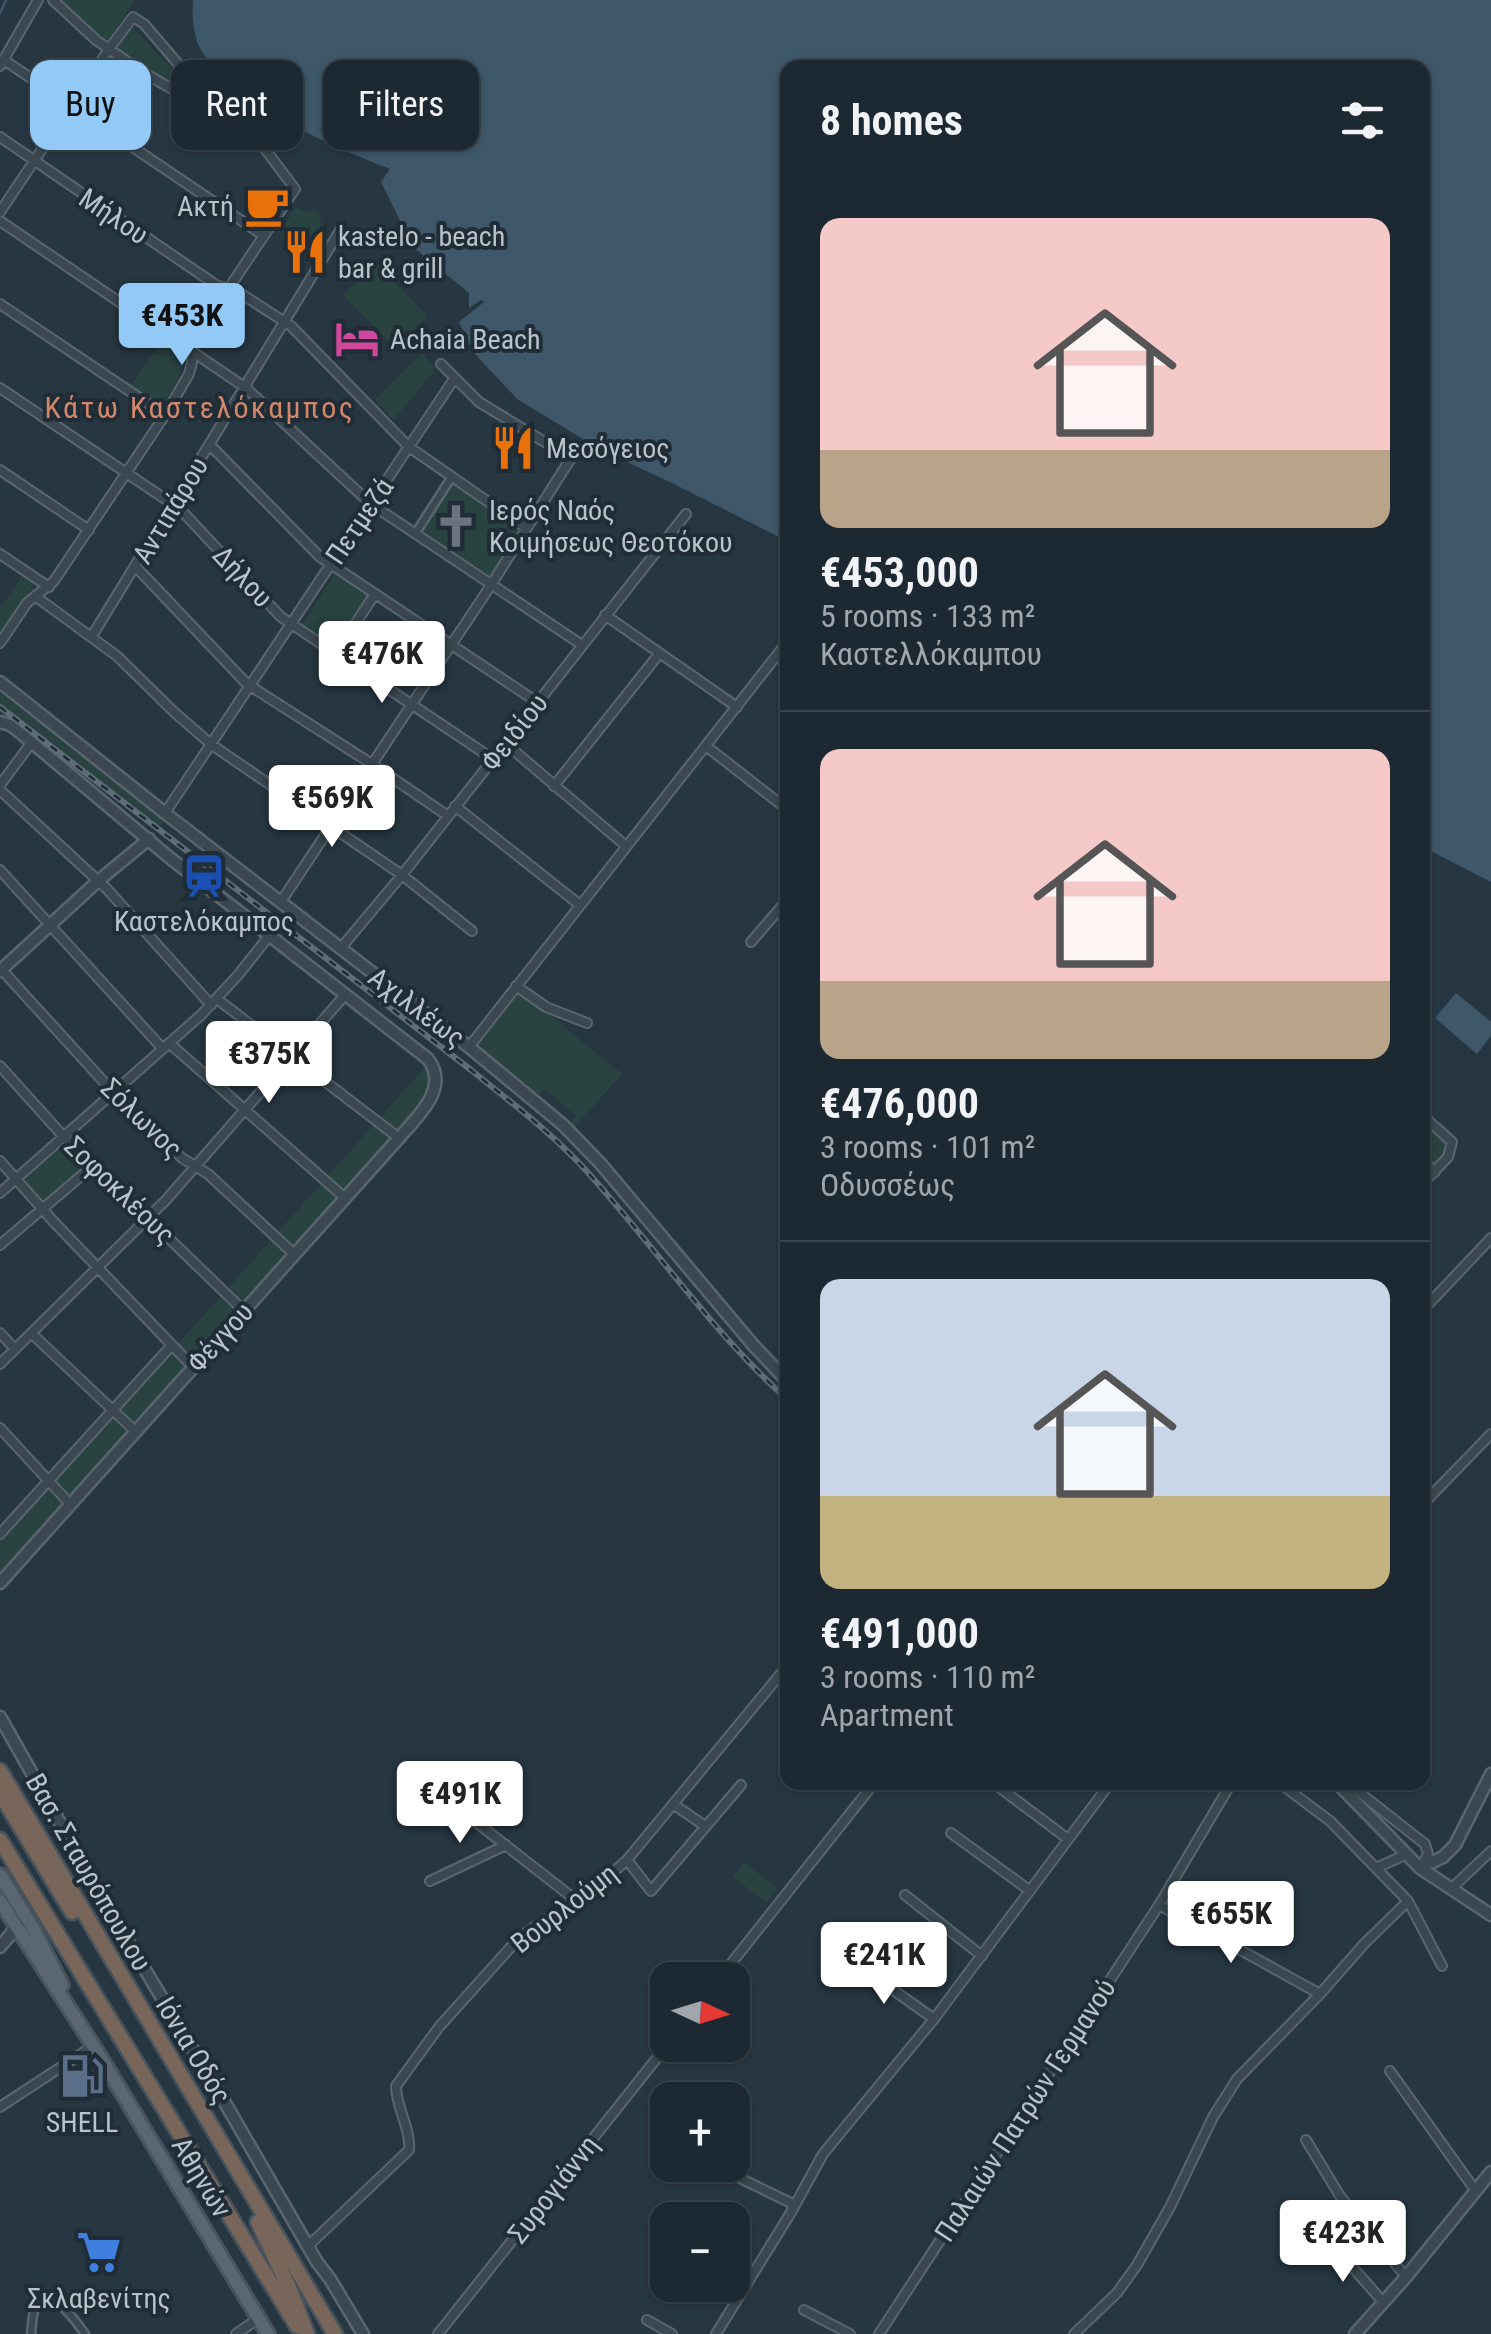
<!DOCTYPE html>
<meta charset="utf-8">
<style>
body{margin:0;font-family:"Roboto Condensed",sans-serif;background:#25313a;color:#f1f3f6;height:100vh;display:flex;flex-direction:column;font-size:38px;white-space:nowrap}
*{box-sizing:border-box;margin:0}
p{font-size:32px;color:#a0a6ac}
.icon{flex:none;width:55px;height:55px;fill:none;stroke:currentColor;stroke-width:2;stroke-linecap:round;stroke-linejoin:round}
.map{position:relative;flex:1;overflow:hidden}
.side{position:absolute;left:780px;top:60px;width:650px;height:1730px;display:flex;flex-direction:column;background:#1d2932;border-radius:20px;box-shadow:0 2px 8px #0004,0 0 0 2px #3b454d}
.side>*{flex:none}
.banner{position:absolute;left:30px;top:60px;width:600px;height:90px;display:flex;gap:20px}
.needle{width:65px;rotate:94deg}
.tools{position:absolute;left:650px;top:1962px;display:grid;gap:20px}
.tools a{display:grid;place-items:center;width:100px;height:100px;border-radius:20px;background:#1d2932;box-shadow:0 2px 8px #0004,0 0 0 2px #3b454d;font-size:50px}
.price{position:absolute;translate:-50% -85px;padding:0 22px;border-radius:10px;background:#fff;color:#222;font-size:32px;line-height:65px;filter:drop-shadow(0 2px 5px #0008)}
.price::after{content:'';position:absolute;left:50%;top:60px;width:30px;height:22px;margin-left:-15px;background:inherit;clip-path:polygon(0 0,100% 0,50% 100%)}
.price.current{background:#93c9f6;color:#111}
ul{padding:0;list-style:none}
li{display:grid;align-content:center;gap:20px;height:530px;padding:0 40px}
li+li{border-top:2px solid #3b454d}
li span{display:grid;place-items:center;height:310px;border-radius:20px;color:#555}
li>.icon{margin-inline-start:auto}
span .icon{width:180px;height:180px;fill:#fffc;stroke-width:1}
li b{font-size:42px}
h2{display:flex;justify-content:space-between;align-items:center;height:120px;padding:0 40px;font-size:42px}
.pill{padding:0 35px;border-radius:20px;background:#1d2932;box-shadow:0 2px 8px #0004,0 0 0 2px #3b454d;font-size:35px;line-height:90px}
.pill.current{background:#93c9f6;color:#111}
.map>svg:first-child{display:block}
.green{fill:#294341}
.water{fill:#3e586a}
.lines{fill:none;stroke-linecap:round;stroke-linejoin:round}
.stream{stroke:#3e586a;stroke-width:2.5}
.pedestrian-casing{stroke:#59666f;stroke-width:11}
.minor-casing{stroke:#59666f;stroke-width:12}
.tertiary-casing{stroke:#59666f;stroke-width:15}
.primary-casing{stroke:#48545e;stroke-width:18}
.motorway-casing{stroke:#46535c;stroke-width:19}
.pedestrian{stroke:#3b4851;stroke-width:6}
.minor{stroke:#3b4851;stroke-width:8}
.tertiary{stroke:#3b4851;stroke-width:10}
.primary{stroke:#5a6771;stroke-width:12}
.motorway{stroke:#776659;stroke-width:14}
.rail-casing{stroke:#5e6d78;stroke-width:6}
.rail{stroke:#202d37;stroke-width:2.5;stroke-dasharray:8;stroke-linecap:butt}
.labels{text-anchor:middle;stroke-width:8;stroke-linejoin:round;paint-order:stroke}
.poi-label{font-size:28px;fill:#b8c3cb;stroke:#202d37;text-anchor:start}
.street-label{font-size:28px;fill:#b8c3cb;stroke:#202d37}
.neighbourhood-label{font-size:30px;letter-spacing:2.5px;fill:#d4886b;stroke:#202d37}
</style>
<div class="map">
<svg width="1491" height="2334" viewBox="0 0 1491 2334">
<rect width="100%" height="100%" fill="#273742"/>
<path class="green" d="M59,0h76l-25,38 -8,1z
M130,28h3l44,47v6h-9l-50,-33z
M295,208l12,4 8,-2c12,12 4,22 -4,34l-5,-1 -7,10 -18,-14 3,-13z
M377,263l51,54 -17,15 -4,-3 -16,15 -48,-49z
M163,338l18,12c2,27 -6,35 -20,56l-30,-20z
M422,353l14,16 -42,51 -19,-20z
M451,478l75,50 -35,57 -76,-51z
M335,573l33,23 -33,50 -32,-22z
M23,575l12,8 -35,51v-26z
M0,692l164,129 -5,6 -159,-124z
M520,991l102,83 -50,56 -4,-5 8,-9 -32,-27 -9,9 -56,-53z
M427,1065l3,3 3,21 -19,26 -220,245 -16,-16z
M1422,1115l28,25 1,8 -16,24 -12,-12z
M63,1146l20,23 -38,35 -21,-24z
M171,1349l17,17 -53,60 -18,-16z
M113,1416l16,16 -59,64 -16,-17z
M47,1488l15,17 -62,67v-33z
M744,1862l33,26 -11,15 -33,-26z
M1232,1891l16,9 -20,32 -15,-10z"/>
<path class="water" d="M193,0h1298v882l-68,-35 -1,-779h-634l-1,473 -117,-59 -69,-32 -84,-51 -43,-46 -15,-31 25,-20 -3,-2 -12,8v-15l-56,-46 -32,-65 9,-13c-56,-22 -164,-67 -191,-123 -6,-12 -7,-33 -6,-46z
M1456,993l35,29v14l-14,18 -42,-36z"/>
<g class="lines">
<path class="stream" d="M0,13l6,-13"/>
<g class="pedestrian-casing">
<path id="pedestrian" d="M415,534l36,-56
M31,2334c1,-8 1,-18 4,-26 11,-30 43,16 50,26"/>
</g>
<g class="minor-casing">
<path id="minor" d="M53,0l43,40 45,31 36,21 16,-2
M4,60l260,176
M0,66l38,-66
M0,137l216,148 24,8 51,33 118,121 117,81
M0,212l109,-163 24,-32 11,7 66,77 46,36 39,52 -100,150 -4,9 1,15 -3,11 -24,41 -111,166 -27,22 -27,40
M0,221l246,167 125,116 211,141
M0,304l165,111
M0,388l180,121 101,108 212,142
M210,445l110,112 217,145
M0,470l89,60
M0,554l49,33
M136,567l111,117 125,80 76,52
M35,596l82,60 57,56 38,33 190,130 70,56
M605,615l132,92
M92,636l249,-407
M336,653l39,-59
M505,743l121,103
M706,746l82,64
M0,785l32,-43
M554,786l105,-132
M0,790l107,99 104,116
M455,806l125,99
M165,813l289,-434
M0,870l162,178
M280,903l211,-318 80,-127 -92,-56 -38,-38
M751,942l37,-43
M340,949l62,-74 284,-361
M1,969l112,123 69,66 26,16 86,80
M516,986l30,21 41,16
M217,999l182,139
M169,1043l176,155
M469,1047l319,-406
M0,1066l64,71 180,174
M1422,1115l30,27 -4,15 -26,27
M1422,1160l13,12
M0,1161l53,60 140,146
M0,1193l201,-178 38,-41 30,-38
M0,1245l94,-80
M1422,1311l69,-73
M0,1333l15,16
M31,1333l105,99
M0,1364l166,-164 179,-205
M0,1428l70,76
M1422,1505l69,-71
M0,1534l172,-189
M992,1782l76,57
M1346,1782l79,62 3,10 -7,13
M435,1790l142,111
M673,1804l32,22
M951,1833l78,57
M627,1860l24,31 90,-106
M1376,1868l29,-13
M430,1881l76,-36
M1452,1888l39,-37
M905,1895l77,61
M1408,1901l34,65
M1159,1905l161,89
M857,1964l77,55
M718,1980l157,-198
M1390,2071l85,119
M0,2107l93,-61
M1306,2140l34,56 66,81
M713,2165l82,40
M1331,2243l53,60
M308,2246l101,-96c2,-22 -13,-42 -13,-64l43,-59 80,-89 18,-13 53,-33 37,-32 161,-195
M732,2276l15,7
M804,2310l46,24
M647,2320l25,14
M236,2334l23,-16
M438,2334l230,-290
M716,2334l74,-120 33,-60 111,-135 177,-237
M879,2334l280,-429 73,-123
M1074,2334l43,-41 20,-28 33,-58 43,-90 24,-38 83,-85 44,-50 44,-43 -78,-80 -52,-39"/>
</g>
<g class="tertiary-casing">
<path id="tertiary" d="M0,682l170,135 299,230 94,78 37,38 154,183 34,36
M0,722l10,3 7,5 153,128 258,201c22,29 -10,57 -29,79l-399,445
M0,971l98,-90 51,-42
M0,1717l114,201 114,190 89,154 13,17 33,55
M1336,1782l84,86 71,47
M1420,1868l23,-11 12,-12 36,-71
M0,1947l19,-23
M1355,2334l51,-57 85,-105"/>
</g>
<g class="primary-casing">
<path id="primary" d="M0,1875l33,53 29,57
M0,1901l96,149 172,284"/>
</g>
<g class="motorway-casing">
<path id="motorway" d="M0,1771l335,563
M0,1793l72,119
M0,1840l297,486
M258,2222l32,68 17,44"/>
</g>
<use href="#pedestrian" class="pedestrian"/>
<use href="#minor" class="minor"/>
<use href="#tertiary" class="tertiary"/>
<use href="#primary" class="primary"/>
<use href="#motorway" class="motorway"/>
<g class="rail-casing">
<path id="rail" d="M0,707l471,363c42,34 85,66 120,106 67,75 122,157 197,224"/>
</g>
<use href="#rail" class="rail"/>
</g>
<defs>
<g id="cafe-bare" transform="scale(3.45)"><path d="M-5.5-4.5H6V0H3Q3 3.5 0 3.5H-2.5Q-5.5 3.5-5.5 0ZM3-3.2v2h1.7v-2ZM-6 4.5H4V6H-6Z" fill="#e8710a" stroke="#202d37" stroke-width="2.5" paint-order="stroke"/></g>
<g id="restaurant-bare" transform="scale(3.45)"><path d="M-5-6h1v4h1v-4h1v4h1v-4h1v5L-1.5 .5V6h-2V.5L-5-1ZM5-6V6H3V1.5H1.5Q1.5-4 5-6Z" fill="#e8710a" stroke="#202d37" stroke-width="2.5" paint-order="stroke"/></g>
<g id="hotel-bare" transform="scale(3.45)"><path d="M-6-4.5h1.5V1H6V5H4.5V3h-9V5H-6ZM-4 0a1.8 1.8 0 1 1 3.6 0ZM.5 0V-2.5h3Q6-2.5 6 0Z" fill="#d1479c" stroke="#202d37" stroke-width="2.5" paint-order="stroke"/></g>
<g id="church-bare" transform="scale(3.45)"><path d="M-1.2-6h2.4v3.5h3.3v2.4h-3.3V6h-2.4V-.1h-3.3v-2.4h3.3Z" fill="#6b7280" stroke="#202d37" stroke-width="2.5" paint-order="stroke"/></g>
<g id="station-bare" transform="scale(3.45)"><path d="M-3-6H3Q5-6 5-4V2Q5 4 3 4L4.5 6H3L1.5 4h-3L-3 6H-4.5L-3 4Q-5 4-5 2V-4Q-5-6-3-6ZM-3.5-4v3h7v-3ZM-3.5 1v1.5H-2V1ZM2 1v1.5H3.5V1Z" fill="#1a4fb4" stroke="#202d37" stroke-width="2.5" paint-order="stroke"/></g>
<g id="fuel-bare" transform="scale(3.45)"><path d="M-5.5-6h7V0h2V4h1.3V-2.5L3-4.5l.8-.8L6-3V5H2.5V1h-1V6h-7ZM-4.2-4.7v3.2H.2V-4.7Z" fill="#5c6f8a" stroke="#202d37" stroke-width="2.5" paint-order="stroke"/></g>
<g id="supermarket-bare" transform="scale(3.45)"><path d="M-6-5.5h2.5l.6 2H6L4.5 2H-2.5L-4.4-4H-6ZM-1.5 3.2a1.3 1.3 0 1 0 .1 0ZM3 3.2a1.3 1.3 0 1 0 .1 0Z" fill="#3f7fe0" stroke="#202d37" stroke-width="2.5" paint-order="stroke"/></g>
</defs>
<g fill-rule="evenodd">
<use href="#cafe-bare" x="267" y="206"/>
<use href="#restaurant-bare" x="305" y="252"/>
<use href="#hotel-bare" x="357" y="339"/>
<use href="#restaurant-bare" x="513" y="448"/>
<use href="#church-bare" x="456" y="526"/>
<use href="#station-bare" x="204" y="876"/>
<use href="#fuel-bare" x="82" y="2076"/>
<use href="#supermarket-bare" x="99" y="2252"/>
</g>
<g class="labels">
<g class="poi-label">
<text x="234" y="216" text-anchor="end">Ακτή</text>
<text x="338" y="246">kastelo - beach<tspan x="338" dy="32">bar &amp; grill</tspan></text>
<text x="390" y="349">Achaia Beach</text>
<text x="546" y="458">Μεσόγειος</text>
<text x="489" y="520">Ιερός Ναός<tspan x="489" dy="32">Κοιμήσεως Θεοτόκου</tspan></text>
<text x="204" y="931" text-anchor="middle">Καστελόκαμπος</text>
<text x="82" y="2132" text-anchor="middle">SHELL</text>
<text x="99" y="2308" text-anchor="middle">Σκλαβενίτης</text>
</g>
<g class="street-label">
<text transform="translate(114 216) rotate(34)" y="10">Μήλου</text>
<text transform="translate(170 510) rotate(-59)" y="10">Αντιπάρου</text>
<text transform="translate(359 521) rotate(-56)" y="10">Πετμεζά</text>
<text transform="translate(243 576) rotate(47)" y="10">Δήλου</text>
<text transform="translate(514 732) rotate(-52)" y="10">Φειδίου</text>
<text transform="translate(417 1007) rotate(37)" y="10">Αχιλλέως</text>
<text transform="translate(142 1118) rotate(44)" y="10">Σόλωνος</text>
<text transform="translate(120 1190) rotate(44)" y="10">Σοφοκλέους</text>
<text transform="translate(220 1337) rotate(-48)" y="10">Φέγγου</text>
<text transform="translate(89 1872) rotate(60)" y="10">Βασ. Σταυρόπουλου</text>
<text transform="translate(564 1908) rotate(-38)" y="10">Βουρλούμη</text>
<text transform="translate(194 2050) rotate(59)" y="10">Ιόνια Οδός</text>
<text transform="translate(1025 2110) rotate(-57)" y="10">Παλαιών Πατρών Γερμανού</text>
<text transform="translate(202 2177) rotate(59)" y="10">Αθηνών</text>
<text transform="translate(553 2189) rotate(-52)" y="10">Συρογιάννη</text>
</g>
<g class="neighbourhood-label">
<text x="200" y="418">Κάτω Καστελόκαμπος</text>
</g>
</g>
</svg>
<div class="tools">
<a><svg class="needle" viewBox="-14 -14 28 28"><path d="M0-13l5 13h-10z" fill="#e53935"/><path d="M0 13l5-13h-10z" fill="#a0a6ac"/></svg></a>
<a>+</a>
<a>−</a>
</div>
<b class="price current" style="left:182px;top:368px">€453K</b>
<b class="price" style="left:382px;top:706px">€476K</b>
<b class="price" style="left:332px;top:850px">€569K</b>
<b class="price" style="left:269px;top:1106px">€375K</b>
<b class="price" style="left:460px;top:1846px">€491K</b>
<b class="price" style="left:1231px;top:1966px">€655K</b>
<b class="price" style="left:884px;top:2007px">€241K</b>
<b class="price" style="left:1343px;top:2285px">€423K</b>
<div class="banner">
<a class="pill current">Buy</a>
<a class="pill">Rent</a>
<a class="pill">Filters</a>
</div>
<section class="side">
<h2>8 homes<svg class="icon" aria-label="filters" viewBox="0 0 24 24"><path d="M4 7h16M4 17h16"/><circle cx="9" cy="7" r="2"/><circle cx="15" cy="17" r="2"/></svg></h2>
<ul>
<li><span style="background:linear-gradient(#f6c9c9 75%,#b9a48a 0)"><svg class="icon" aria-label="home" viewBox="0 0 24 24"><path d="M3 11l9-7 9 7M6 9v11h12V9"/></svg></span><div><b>€453,000</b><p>5 rooms · 133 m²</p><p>Καστελλόκαμπου</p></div></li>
<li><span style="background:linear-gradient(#f6c9c9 75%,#b9a48a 0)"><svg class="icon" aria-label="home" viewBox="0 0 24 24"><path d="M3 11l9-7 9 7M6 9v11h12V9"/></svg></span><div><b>€476,000</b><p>3 rooms · 101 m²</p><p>Οδυσσέως</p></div></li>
<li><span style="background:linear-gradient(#c9d6e8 70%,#c2b280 0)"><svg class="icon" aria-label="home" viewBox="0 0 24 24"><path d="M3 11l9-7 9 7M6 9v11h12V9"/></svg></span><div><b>€491,000</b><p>3 rooms · 110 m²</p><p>Apartment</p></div></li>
</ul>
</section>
</div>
